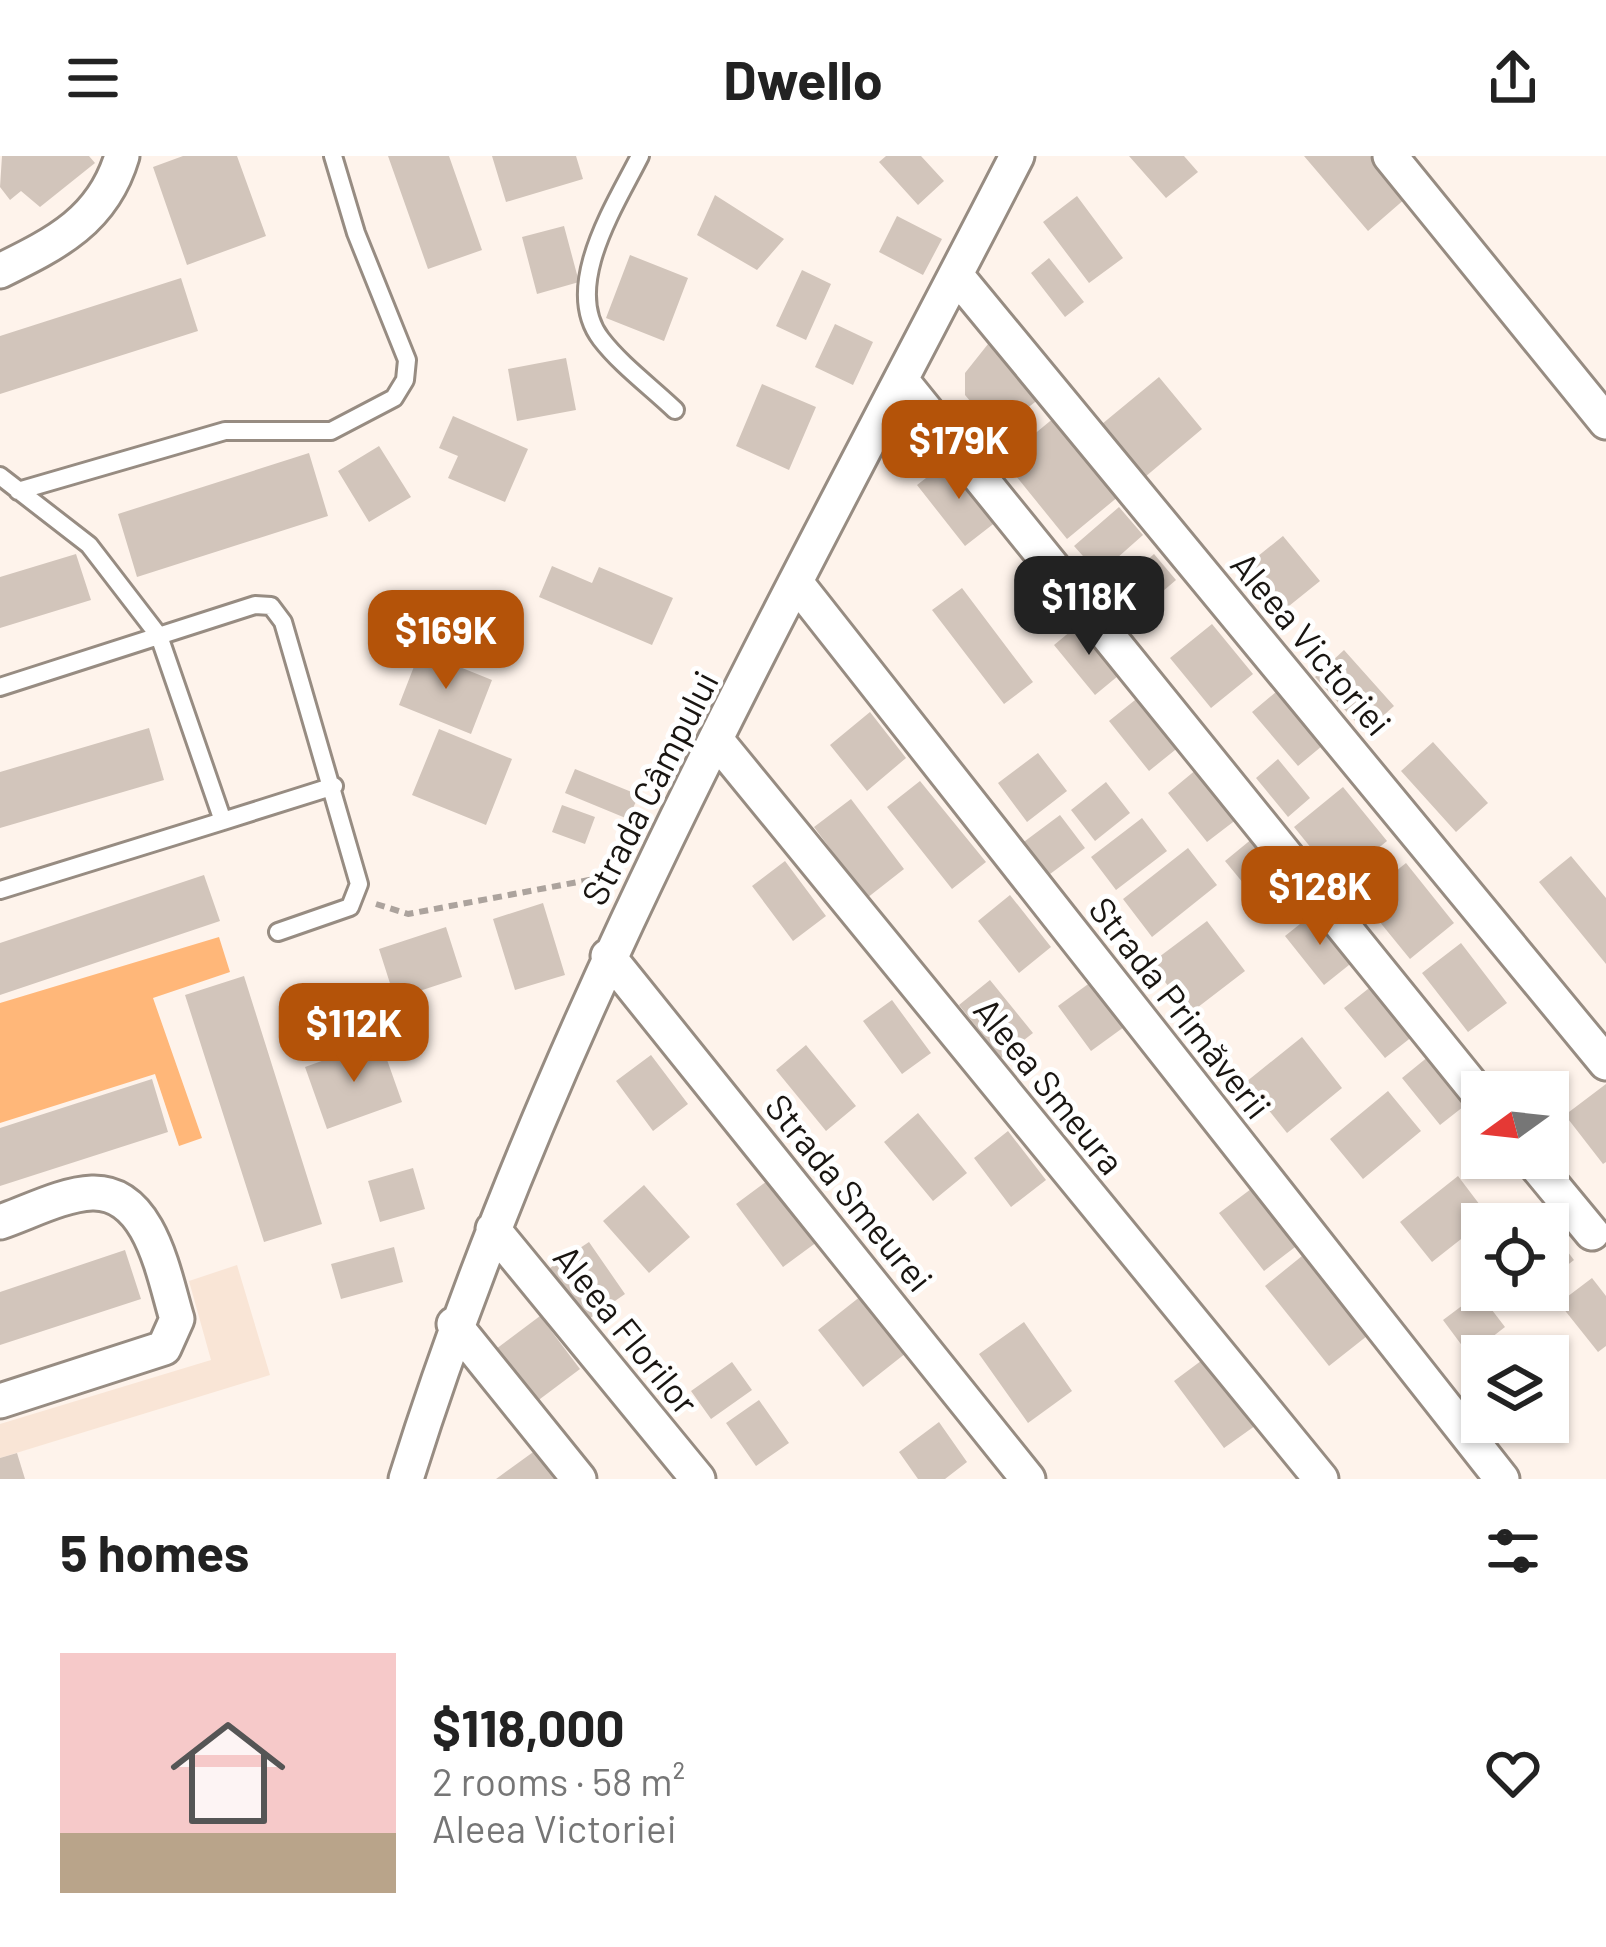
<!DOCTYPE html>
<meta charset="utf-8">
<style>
body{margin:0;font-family:Barlow,sans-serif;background:#f6f6f6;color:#222;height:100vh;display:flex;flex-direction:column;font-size:45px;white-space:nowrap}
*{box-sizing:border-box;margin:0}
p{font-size:39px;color:#767676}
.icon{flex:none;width:66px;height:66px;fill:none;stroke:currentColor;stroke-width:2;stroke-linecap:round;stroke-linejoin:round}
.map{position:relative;height:1323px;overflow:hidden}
.drawer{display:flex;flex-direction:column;background:#fff;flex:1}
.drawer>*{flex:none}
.needle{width:78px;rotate:255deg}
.buttons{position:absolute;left:1461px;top:915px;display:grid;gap:24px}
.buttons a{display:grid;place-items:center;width:108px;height:108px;border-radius:0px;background:#fff;box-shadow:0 3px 9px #0004;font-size:60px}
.price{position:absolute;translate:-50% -102px;padding:0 27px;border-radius:24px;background:#b45309;color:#fff;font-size:39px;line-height:78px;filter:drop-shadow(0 3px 6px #0008)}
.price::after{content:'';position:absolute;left:50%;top:72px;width:36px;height:27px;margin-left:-18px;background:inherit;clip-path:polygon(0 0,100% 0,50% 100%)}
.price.on{background:#222;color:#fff}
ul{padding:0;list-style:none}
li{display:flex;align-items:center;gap:36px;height:300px;padding:0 60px}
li+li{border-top:3px solid #e0e0e0}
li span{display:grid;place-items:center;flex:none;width:336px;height:240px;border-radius:0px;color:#555}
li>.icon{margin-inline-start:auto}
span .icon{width:144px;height:144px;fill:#fffc;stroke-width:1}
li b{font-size:51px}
h2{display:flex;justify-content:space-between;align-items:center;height:144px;padding:0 60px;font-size:51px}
header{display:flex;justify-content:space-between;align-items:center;height:156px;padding:0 60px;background:#fff;font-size:54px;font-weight:700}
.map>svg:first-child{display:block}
.built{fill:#f9e5d6}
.green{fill:#ffb779}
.building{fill:#d2c5bb}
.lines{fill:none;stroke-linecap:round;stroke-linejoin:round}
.service-casing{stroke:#978c82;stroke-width:22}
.minor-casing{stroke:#978c82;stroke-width:39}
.path{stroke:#aca39d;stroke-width:6;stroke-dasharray:9 6;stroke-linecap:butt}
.service{stroke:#fff;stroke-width:16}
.minor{stroke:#fff;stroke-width:33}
.labels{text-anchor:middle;stroke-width:10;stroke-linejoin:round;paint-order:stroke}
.street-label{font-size:36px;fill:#191511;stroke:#fff}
</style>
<header><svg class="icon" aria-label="menu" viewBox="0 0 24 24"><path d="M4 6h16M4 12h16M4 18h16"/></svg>Dwello<svg class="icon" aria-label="share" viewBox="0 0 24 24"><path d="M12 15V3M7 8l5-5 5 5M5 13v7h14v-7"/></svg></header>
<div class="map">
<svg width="1606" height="1323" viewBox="0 0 1606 1323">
<rect width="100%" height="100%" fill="#fef3eb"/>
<path class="built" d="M237,1109l33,110 -270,83v-34l211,-64 -22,-79z"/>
<path class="green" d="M219,781l11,35 -77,26 49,140 -23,8 -24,-72 -155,49v-120z"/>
<path class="building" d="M2,0h87l6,7 -55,44 -19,-16 -11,9 -10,-13z
M183,0h54l29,80 -79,29 -34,-98z
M388,0h61l33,94 -54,19z
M492,0h84l7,23 -77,23z
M886,0h35l23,25 -26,24 -39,-43z
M1129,0h55l14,16 -32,26z
M1304,0h66l36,42 -38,33z
M715,39l69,44 -27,31 -60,-35z
M1077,40l46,62 -34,25 -46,-61z
M897,60l45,23 -19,36 -44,-23z
M564,70l15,56 -42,12 -15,-57z
M630,99l58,23 -24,63 -58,-23z
M1049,102l35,44 -19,15 -34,-44z
M802,114l29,14 -25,56 -30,-14z
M181,122l17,53 -198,63v-58z
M835,168l38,18 -20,43 -38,-18z
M992,183l47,60 -43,33 -31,-37v-22z
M566,202l10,52 -59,11 -9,-52z
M1159,221l43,52 -57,48 -43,-53z
M762,228l54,23 -27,63 -53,-24z
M453,260l75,33 -23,53 -57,-24 10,-22 -19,-8z
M1055,261l64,79 -52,43 -64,-79z
M379,290l32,51 -42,25 -31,-51z
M309,297l19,63 -191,61 -19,-63z
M953,301l48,61 -36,28 -48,-61z
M1119,351l24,28 -44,39 -25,-28z
M1283,380l37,45 -36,29 -37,-45z
M76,398l15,46 -91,28v-51z
M1154,398l22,26 -41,35 -22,-25z
M552,410l40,17 7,-16 74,31 -21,47 -113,-48z
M962,432l71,94 -29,22 -72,-94z
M1083,465l41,50 -29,24 -41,-50z
M1212,468l41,50 -42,34 -41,-50z
M1344,494l50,56 -29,26 -50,-55z
M420,495l72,29 -21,54 -72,-29z
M1283,530l45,55 -30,25 -46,-54z
M1140,540l40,50 -31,25 -40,-50z
M870,556l36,46 -39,33 -37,-46z
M149,572l15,52 -164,48v-56z
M439,573l73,30 -26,66 -74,-30z
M1433,586l55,61 -32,29 -55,-61z
M1038,597l29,38 -40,31 -29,-39z
M1278,603l32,39 -22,19 -32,-39z
M575,613l64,26 -11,24 -63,-26z
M1197,613l40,50 -30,23 -39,-49z
M920,625l66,81 -34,27 -65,-82z
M1106,626l24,31 -35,28 -24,-31z
M1343,631l44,54 -49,40 -44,-54z
M851,643l53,70 -37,29 -53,-71z
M562,649l33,12 -10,27 -33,-12z
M1060,659l25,33 -43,32 -25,-33z
M1142,662l25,33 -51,39 -25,-33z
M1253,682l42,50 -28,24 -42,-51z
M1188,692l29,37 -65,52 -29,-38z
M1571,700l35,42v66l-67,-82z
M785,705l41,55 -33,25 -41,-55z
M1406,707l48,60 -44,36 -49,-60z
M204,719l16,46 -220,74v-52z
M1010,739l41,52 -32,26 -41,-52z
M543,747l22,72 -50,15 -22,-71z
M1315,756l39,49 -30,24 -39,-49z
M1207,765l38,50 -56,43 -38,-51z
M446,771l16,50 -67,22 -16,-50z
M1461,787l46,60 -39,29 -46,-59z
M244,820l78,248 -58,18 -79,-247z
M990,824l43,53 -32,25 -42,-53z
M1091,826l33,45 -33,24 -33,-45z
M1373,829l40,51 -28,22 -41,-50z
M892,844l39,53 -29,21 -39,-53z
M1302,881l40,51 -55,45 -41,-51z
M380,884l22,62 -75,27 -22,-62z
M806,889l50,61 -30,25 -50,-61z
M651,899l37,49 -35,27 -37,-50z
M1429,900l39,47 -28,22 -38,-47z
M152,923l16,53 -168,54v-58z
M1606,928v78l-3,2 -38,-49z
M1388,935l33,40 -58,48 -33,-40z
M918,957l49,60 -34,28 -49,-59z
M1008,975l38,49 -35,27 -37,-49z
M413,1012l12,41 -45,13 -12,-41z
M774,1020l47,63 -38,28 -47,-63z
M1458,1020l31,41 -57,45 -32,-40z
M644,1029l46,52 -41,36 -46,-52z
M1255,1030l44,58 -35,27 -45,-58z
M1548,1070l26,34 -26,20z
M589,1086l36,52 -39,27 -36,-53z
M394,1091l9,35 -62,17 -10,-35z
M125,1094l16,49 -141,46v-53z
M1302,1100l65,80 -38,30 -64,-80z
M1592,1122l14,18v50l-8,6 -39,-49z
M1479,1137l26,34 -36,28 -26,-35z
M861,1140l45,57 -43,34 -45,-57z
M540,1160l40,53 -44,33 -40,-53z
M1024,1166l48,69 -44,32 -49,-69z
M1209,1199l50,68 -35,25 -50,-67z
M732,1206l20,28 -41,29 -20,-28z
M759,1244l30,43 -33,23 -30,-43z
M939,1266l28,40 -22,17h-27l-19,-27z
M536,1294l22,29h-62z
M17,1297l8,26h-25v-21z"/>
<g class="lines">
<g class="service-casing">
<path id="service" d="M640,0c-24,48 -79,131 -39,183 20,26 50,48 74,71
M0,320l89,69 70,91 64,185 -223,69
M18,335l207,-60h106l63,-33 11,-18 2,-20 -51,-127 -23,-77
M0,531l255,-82 16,1 12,16 76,262 -9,23 -72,25
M223,665l111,-35"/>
</g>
<g class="minor-casing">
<path id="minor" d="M1390,0l216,266
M0,115c57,-28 103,-51 122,-115
M956,119l650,788
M902,225l580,717
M798,429l704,894
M718,586l603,737
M608,800l420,523
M1530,1002l62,75
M0,1066c27,-9 63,-28 92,-29 59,-2 72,84 85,126l-13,29 -164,53
M493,1073l205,250
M454,1168l125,155
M406,1323c145,-464 390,-892 611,-1323"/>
</g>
<path class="path" d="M376,748l32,10 207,-39"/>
<use href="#service" class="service"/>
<use href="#minor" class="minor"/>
</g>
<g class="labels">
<g class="street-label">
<text transform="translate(1311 488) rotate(50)" y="13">Aleea Victoriei</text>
<text transform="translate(650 632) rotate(-63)" y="13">Strada Câmpului</text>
<text transform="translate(1180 852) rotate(52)" y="13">Strada Primăverii</text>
<text transform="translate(1049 930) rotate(51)" y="13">Aleea Smeura</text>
<text transform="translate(849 1037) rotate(51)" y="13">Strada Smeurei</text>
<text transform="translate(626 1174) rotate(51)" y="13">Aleea Florilor</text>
</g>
</g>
</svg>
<div class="buttons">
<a><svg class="needle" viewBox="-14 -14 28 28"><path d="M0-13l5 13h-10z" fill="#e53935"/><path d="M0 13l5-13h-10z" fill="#767676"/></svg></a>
<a><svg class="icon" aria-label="locate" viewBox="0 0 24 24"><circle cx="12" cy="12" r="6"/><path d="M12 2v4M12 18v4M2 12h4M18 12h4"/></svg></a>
<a><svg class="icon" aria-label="layers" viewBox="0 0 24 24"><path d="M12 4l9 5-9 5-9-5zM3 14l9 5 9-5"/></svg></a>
</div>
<b class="price" style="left:959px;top:346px">$179K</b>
<b class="price on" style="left:1089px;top:502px">$118K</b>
<b class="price" style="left:446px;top:536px">$169K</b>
<b class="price" style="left:1320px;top:792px">$128K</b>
<b class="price" style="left:354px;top:929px">$112K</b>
</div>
<section class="drawer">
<h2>5 homes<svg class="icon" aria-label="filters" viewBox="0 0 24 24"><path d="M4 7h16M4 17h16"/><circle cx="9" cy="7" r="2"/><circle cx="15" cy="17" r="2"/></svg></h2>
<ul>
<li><span style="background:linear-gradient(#f6c9c9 75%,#b9a48a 0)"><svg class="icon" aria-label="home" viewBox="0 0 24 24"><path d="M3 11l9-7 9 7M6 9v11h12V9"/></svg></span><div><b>$118,000</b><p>2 rooms · 58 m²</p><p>Aleea Victoriei</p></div><svg class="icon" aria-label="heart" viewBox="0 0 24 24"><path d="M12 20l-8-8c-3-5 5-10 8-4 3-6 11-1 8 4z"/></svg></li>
</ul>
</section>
